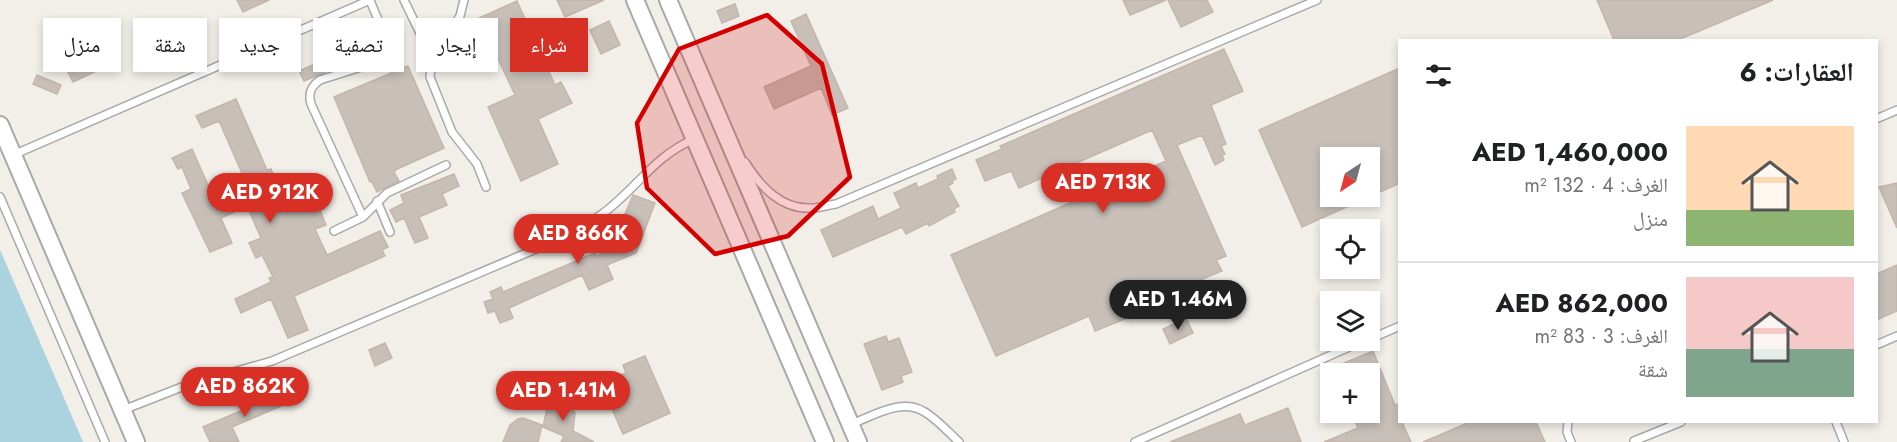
<!DOCTYPE html>
<html lang="ar">
<meta charset="utf-8">
<style>
body{margin:0;font-family:Jost,"Noto Naskh Arabic",sans-serif;background:#f6f6f6;color:#202124;direction:rtl;height:100vh;display:flex;flex-direction:column;font-size:22px;white-space:nowrap}
*{box-sizing:border-box;margin:0}
p{font-size:20px;color:#757577}
.icon{flex:none;width:33px;height:33px;fill:none;stroke:currentColor;stroke-width:2;stroke-linecap:round;stroke-linejoin:round}
.map{position:relative;flex:1;overflow:hidden;direction:ltr}
.side{position:absolute;left:1398px;top:39px;width:480px;height:384px;display:flex;flex-direction:column;background:#fff;border-radius:0px;box-shadow:0 3px 9px #0003;direction:rtl}
.side>*{flex:none}
.hud{position:absolute;left:18px;top:18px;width:570px;height:54px;direction:rtl;display:flex;gap:12px}
.needle{width:39px;rotate:216deg}
.controls{position:absolute;left:1320px;top:147px;display:grid;gap:12px}
.controls a{display:grid;place-items:center;width:60px;height:60px;border-radius:0px;background:#fff;box-shadow:0 3px 9px #0003;font-size:30px}
.price{position:absolute;translate:-50% -51px;padding:0 14px;border-radius:21px;background:#d93025;color:#fff;font-size:20px;line-height:39px;filter:drop-shadow(0 2px 3px #0008)}
.price::after{content:'';position:absolute;left:50%;top:36px;width:18px;height:14px;margin-left:-9px;background:inherit;clip-path:polygon(0 0,100% 0,50% 100%)}
.price.active{background:#222;color:#fff}
ul{padding:0;list-style:none}
li{display:flex;align-items:center;gap:18px;height:150px;padding:0 24px}
li+li{border-top:2px solid #e0e0e0}
li span{display:grid;place-items:center;flex:none;width:168px;height:120px;border-radius:0px;color:#555}
li>.icon{margin-inline-start:auto}
span .icon{width:72px;height:72px;fill:#fffc;stroke-width:1}
li b{font-size:26px}
h2{display:flex;justify-content:space-between;align-items:center;height:72px;padding:0 24px;font-size:26px}
.tag{padding:0 21px;border-radius:0px;background:#fff;box-shadow:0 3px 9px #0003;font-size:21px;line-height:54px}
.tag.active{background:#d93025;color:#fff}
.map>svg:first-child{display:block}
.water{fill:#aad3df}
.building{fill:#c7bfb8;stroke:#c4b6ab;stroke-width:1.5;fill-rule:evenodd}
.lines{fill:none;stroke-linecap:round;stroke-linejoin:round}
.service-casing{stroke:#a9a9a9;stroke-width:10}
.tertiary-casing{stroke:#a9a9a9;stroke-width:20}
.service{stroke:#fff;stroke-width:7}
.tertiary{stroke:#fff;stroke-width:16}
.marked{fill:#d40000;fill-opacity:0.2;stroke:#d40000;stroke-width:4.5;stroke-linejoin:round}
</style>
<div class="map">
<svg width="1897" height="442" viewBox="0 0 1897 442">
<rect width="100%" height="100%" fill="#f2efe9"/>
<path class="water" d="M0,250l1,2 82,190h-83z"/>
<path class="building" d="M237,0h32l-26,12z
M557,0h47l-39,17z
M1123,0h43l-36,15z
M1168,0h39l6,12 -32,15z
M1597,0h176l-95,40h-64z
M517,1l38,84 6,-3 11,21 -34,16 20,45 -37,17 -33,-74 27,-12 -36,-77z
M735,4l4,12 -17,7 -5,-12z
M806,14l42,94 -16,7 -11,-27 -47,21 -10,-22 47,-21 -20,-45z
M609,21l11,24 -19,9 -11,-24z
M369,41l4,11 -69,29 -5,-10z
M102,47l8,18 -37,17 -9,-18z
M1224,49l19,42 -32,14 15,39 -5,2 4,8 -3,1 2,5 -9,5 -13,-30 -25,10 49,111 -10,4 6,11 -53,22 -5,-10 -22,9 7,17 -54,22 -6,-15 -93,40 -45,-101 215,-94 -14,-31 -133,58 -8,-17 -26,10 -9,-21 26,-11 -2,-3z
M408,66l36,82 -47,21 -3,3 5,9 -22,11 -5,-10h-2l-36,-85z
M1400,68v115l-98,44 -43,-97zM1330,158h40v38h-40z
M37,75l24,10 -4,9 -24,-10z
M236,99l31,71 4,-1 8,20 14,-6 10,21 16,-6 4,10 -3,2 6,15 -11,4 12,26 53,-24 8,16 -6,3 3,6 -91,40 14,34 -20,8 -17,-39 -30,14 -6,-14 36,-17 -2,-4 4,-1 -11,-22 -6,3 -7,-15 12,-5 -14,-32 -26,12 11,25 -22,9 -28,-59 9,-4 -9,-22 -4,2 -6,-11 20,-9 20,45 33,-14 -26,-59 -17,7 -6,-12z
M952,169l4,10 -4,2 1,2 -5,3 11,20 -5,3 1,3 -26,14 -1,-3 -22,11 -4,-7 -69,30 -12,-27 52,-24 5,13 23,-11 -7,-15 22,-10 2,5 20,-9 -1,-3z
M454,174l5,12 -17,8 5,11 -28,12 9,21 -13,5 -11,-25 -8,4 -6,-12 14,-7 -3,-8z
M1897,183v45l-18,-41z
M633,195l22,8 -19,50 -29,12 6,14 -24,11 -7,-15 -73,33 4,10 -13,5 -5,-12 -7,2 -4,-11 9,-3 -3,-7 11,-5 2,5 92,-39 1,3 42,-19 -15,-5 3,-10 -4,-1z
M1897,265v46l-21,9v-46z
M1186,318l7,15 -23,11 -7,-15z
M886,336l2,6 11,-4 13,34 -11,4 2,6 -21,8 -18,-46z
M385,343l7,15 -17,8 -6,-16z
M1373,351l22,54 5,-1v18h2l9,20h-87l34,-14 -7,-16h19v-38l-50,-1z
M645,356l25,57 -47,21 -22,-50 25,-11 -3,-8z
M290,387l5,13 -63,27 7,15h-29l-7,-15 75,-32 -1,-2z
M560,401l9,4 6,8 -2,18 21,11h-33l3,-6 -21,-9 4,-19 3,-3z
M1288,408l13,34h-131l70,-28 5,11z
M523,418l19,7 -4,17h-35l7,-17 8,-6z
M1470,422h66l9,20h-122z"/>
<g class="lines">
<g class="service-casing">
<path id="service" d="M404,0l28,58
M464,0l-4,16 -28,42 -2,19 22,55 25,32 9,23
M1876,119l21,-9
M13,155l357,-155
M745,162c15,24 36,48 67,46 8,0 16,-3 24,-4l481,-204
M0,197l105,245
M377,201l13,31
M363,217l-52,-113c-3,-11 0,-18 9,-24l57,-18c5,-2 9,-4 10,-10 2,-12 -13,-40 -17,-52
M334,231l29,-14 24,-24 59,-28
M1370,339l30,-13
M1876,345l21,-9
M123,410l64,-25 85,-24 292,-124c17,-9 33,-18 47,-30 31,-26 45,-51 83,-68
M1568,422l-1,10 4,10
M1836,422l8,20
M851,424c22,-8 50,-26 72,-13 13,7 25,21 36,31
M1634,441l47,-19
M1135,442l230,-102"/>
</g>
<g class="tertiary-casing">
<path id="tertiary" d="M635,0l190,442
M668,0l190,442
M0,125l136,317"/>
</g>
<use href="#service" class="service"/>
<use href="#tertiary" class="tertiary"/>
</g>
<path class="marked" d="M767,15l55,49 28,113 -62,59 -73,18 -68,-66 -10,-65 42,-74z"/>
</svg>
<div class="controls">
<a><svg class="needle" viewBox="-14 -14 28 28"><path d="M0-13l5 13h-10z" fill="#e53935"/><path d="M0 13l5-13h-10z" fill="#757577"/></svg></a>
<a><svg class="icon" aria-label="locate" viewBox="0 0 24 24"><circle cx="12" cy="12" r="6"/><path d="M12 2v4M12 18v4M2 12h4M18 12h4"/></svg></a>
<a><svg class="icon" aria-label="layers" viewBox="0 0 24 24"><path d="M12 4l9 5-9 5-9-5zM3 14l9 5 9-5"/></svg></a>
<a>+</a>
</div>
<b class="price" style="left:1103px;top:214px">AED 713K</b>
<b class="price" style="left:270px;top:224px">AED 912K</b>
<b class="price" style="left:578px;top:265px">AED 866K</b>
<b class="price active" style="left:1178px;top:331px">AED 1.46M</b>
<b class="price" style="left:245px;top:418px">AED 862K</b>
<b class="price" style="left:563px;top:422px">AED 1.41M</b>
<div class="hud">
<a class="tag active">شراء</a>
<a class="tag">إيجار</a>
<a class="tag">تصفية</a>
<a class="tag">جديد</a>
<a class="tag">شقة</a>
<a class="tag">منزل</a>
</div>
<section class="side">
<h2>العقارات: 6<svg class="icon" aria-label="filters" viewBox="0 0 24 24"><path d="M4 7h16M4 17h16"/><circle cx="9" cy="7" r="2"/><circle cx="15" cy="17" r="2"/></svg></h2>
<ul>
<li><span style="background:linear-gradient(#ffd9b3 70%,#8fb573 0)"><svg class="icon" aria-label="home" viewBox="0 0 24 24"><path d="M3 11l9-7 9 7M6 9v11h12V9"/></svg></span><div><b>AED 1,460,000</b><p>الغرف: 4 · 132 m²</p><p>منزل</p></div></li>
<li><span style="background:linear-gradient(#f6c9c9 60%,#7fa58c 0)"><svg class="icon" aria-label="home" viewBox="0 0 24 24"><path d="M3 11l9-7 9 7M6 9v11h12V9"/></svg></span><div><b>AED 862,000</b><p>الغرف: 3 · 83 m²</p><p>شقة</p></div></li>
</ul>
</section>
</div>
